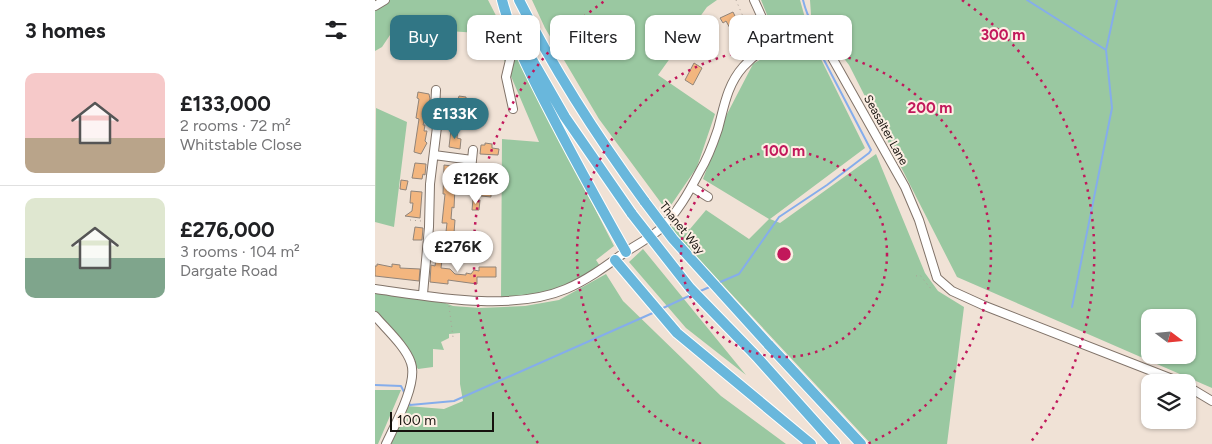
<!DOCTYPE html>
<meta charset="utf-8">
<style>
body{margin:0;font-family:Figtree,sans-serif;background:#f6f6f6;color:#202124;height:100vh;display:flex;flex-direction:column;font-size:19px;white-space:nowrap}
*{box-sizing:border-box;margin:0}
p{font-size:16px;color:#757577}
.icon{flex:none;width:28px;height:28px;fill:none;stroke:currentColor;stroke-width:2;stroke-linecap:round;stroke-linejoin:round}
.map{position:relative;flex:1;overflow:hidden}
.panel{display:flex;flex-direction:column;background:#fff;width:375px}
.panel>*{flex:none}
.banner{position:absolute;left:15px;top:15px;width:475px;height:45px;display:flex;gap:10px}
.needle{width:32px;rotate:106deg}
.tools{position:absolute;left:766px;top:309px;display:grid;gap:10px}
.tools a{display:grid;place-items:center;width:55px;height:55px;border-radius:10px;background:#fff;box-shadow:0 1px 4px #0004;font-size:25px}
.scale{position:absolute;left:15px;bottom:12px;width:104px;box-sizing:border-box;padding-left:5px;border:2px solid #16120e;border-top:0;font-size:14px;line-height:18px;white-space:nowrap;color:#16120e;-webkit-text-stroke:4px #fdefe4;paint-order:stroke}
.price{position:absolute;translate:-50% -42px;padding:0 11px;border-radius:18px;background:#fff;color:#222;font-size:16px;line-height:32px;filter:drop-shadow(0 1px 2px #0008)}
.price::after{content:'';position:absolute;left:50%;top:30px;width:15px;height:11px;margin-left:-8px;background:inherit;clip-path:polygon(0 0,100% 0,50% 100%)}
.price.current{background:#317685;color:#fff}
ul{padding:0;list-style:none}
li{display:flex;align-items:center;gap:15px;height:125px;padding:0 25px}
li+li{border-top:1px solid #e0e0e0}
li span{display:grid;place-items:center;flex:none;width:140px;height:100px;border-radius:10px;color:#555}
li>.icon{margin-inline-start:auto}
span .icon{width:60px;height:60px;fill:#fffc;stroke-width:1}
li b{font-size:21px}
h2{display:flex;justify-content:space-between;align-items:center;height:60px;padding:0 25px;font-size:21px}
.pill{padding:0 18px;border-radius:10px;background:#fff;box-shadow:0 1px 4px #0004;font-size:18px;line-height:45px}
.pill.current{background:#317685;color:#fff}
main{display:flex;flex:1;min-height:0}
.map>svg:first-child{display:block}
.green{fill:#9ac8a1;fill-rule:evenodd}
.lines{fill:none;stroke-linecap:round;stroke-linejoin:round}
.stream{stroke:#85adeb;stroke-width:2}
.building{fill:#f3b67f;stroke:#918479}
.minor-casing{stroke:#807369;stroke-width:10}
.highway-casing{stroke:#fff;stroke-width:12}
.path{stroke:#aba096;stroke-width:1;stroke-dasharray:1 4;stroke-linecap:butt}
.minor{stroke:#fff;stroke-width:8}
.highway{stroke:#69b7dc;stroke-width:10}
.highway-bridge-casing{stroke:#fff;stroke-width:12;stroke-linecap:butt}
.highway-bridge{stroke:#69b7dc;stroke-width:10}
.ring{fill:none;stroke:#c2185b;stroke-width:2.5;stroke-dasharray:2.5 5}
.labels{text-anchor:middle;stroke-width:4;stroke-linejoin:round;paint-order:stroke}
.street-label{font-size:12px;fill:#16120e;stroke:#fdefe4}
.centre{fill:#c2185b;stroke:#fdefe4;stroke-width:2.5}
.ring-label{font-size:15px;text-anchor:middle;font-weight:bold;fill:#c2185b;stroke:#fdefe4;stroke-width:4;stroke-linejoin:round;paint-order:stroke}
</style>
<main>
<section class="panel">
<h2>3 homes<svg class="icon" aria-label="filters" viewBox="0 0 24 24"><path d="M4 7h16M4 17h16"/><circle cx="9" cy="7" r="2"/><circle cx="15" cy="17" r="2"/></svg></h2>
<ul>
<li><span style="background:linear-gradient(#f6c9c9 65%,#b9a48a 0)"><svg class="icon" aria-label="home" viewBox="0 0 24 24"><path d="M3 11l9-7 9 7M6 9v11h12V9"/></svg></span><div><b>£133,000</b><p>2 rooms · 72 m²</p><p>Whitstable Close</p></div></li>
<li><span style="background:linear-gradient(#dfe7d0 60%,#7fa58c 0)"><svg class="icon" aria-label="home" viewBox="0 0 24 24"><path d="M3 11l9-7 9 7M6 9v11h12V9"/></svg></span><div><b>£276,000</b><p>3 rooms · 104 m²</p><p>Dargate Road</p></div></li>
</ul>
</section>
<div class="map">
<svg width="837" height="444" viewBox="0 0 837 444">
<rect width="100%" height="100%" fill="#f0e2d6"/>
<path class="green" d="M0,0h113l126,246 -18,14 4,6c-16,9 -31,19 -49,25 -16,5 -33,6 -50,7l1,-159 37,3 -46,-108 -74,-5 -23,-3 -14,21 -7,4z
M157,0h185l-10,7 -49,68 57,39 -18,53 -30,44 -68,-92 -54,-91z
M386,0h39l9,32 -32,7z
M435,0h402v388l-255,-111 -108,-212 -38,-50zM775,318h37v37h-37z
M432,45l11,8 47,95 -95,71 10,4 96,-69 49,119 13,18 26,16 -17,137h-76l-203,-218 22,3 16,-19 43,29 20,-20 -66,-40 23,-63 27,-52 24,-15z
M1,108l31,14 -13,105 -19,-5z
M268,249l103,126 -60,-47 -57,-66z
M231,274l17,27 98,95 65,48h-396l17,-38 37,3 19,-8 -3,-17v-51l-11,1v4l-8,4 3,8 -11,-1v18l-15,2 -15,-22 -28,-35v-19l70,10 8,3 27,2 45,-2 34,-6z
M0,390h26l-23,54h-3z"/>
<g class="lines">
<path class="stream" d="M428,0c5,20 12,30 26,46
M652,0l79,50
M343,283l21,-9 40,-57 48,-32 42,-32 2,-3 -48,-92
M323,292l14,-6
M697,307l40,-199 -6,-58 11,-50
M286,309l30,-14
M0,385l26,1 4,8
M33,401l2,4 44,-4 201,-89"/>
</g>
<path class="building" d="M358,12l7,14 -9,4 -5,-9 -3,2 -3,-5z
M319,63l8,5 -9,17 -8,-5z
M43,92l11,2 1,5 -7,26h2l-1,6h3l-2,10 2,2 -6,11 -7,-2 5,-33 -3,-1 3,-19 -2,-1z
M84,96l7,1 1,11 -11,-2z
M83,117h11v9l-12,-1z
M76,130l7,1 -1,7 4,1 -1,10 -11,-2z
M110,143l7,1v4l7,1 -1,6 -18,-1 1,-9h4z
M40,163l11,1 -1,11 -2,-1 -1,5 -10,-1z
M69,165l8,1 -3,18h2v4h4l-1,20 -2,-1 -1,12 4,1 -1,13 2,1 -1,9h-4l-1,6h-6l3,-26h-5l3,-29h-2z
M112,178l6,1v15l-2,-1v4l-10,-1 1,-10h4z
M26,180l7,1 -2,9 -6,-1z
M36,191l11,1 -2,26 -15,-2 7,-5 1,-8h-3z
M98,199l7,1 -1,10h-7z
M40,227l8,1 -1,12h-9z
M62,251l6,1 -2,16 9,1 5,5 11,1v-2l5,1 3,-4 5,1v-4h17v10h-19v7l-29,-4v4l-18,-2 1,-17 4,1z
M2,264l15,3v-3l8,1v3l20,1 -1,12 -44,-5v-10h2z"/>
<g class="lines">
<g class="minor-casing">
<path id="minor" d="M379,0l20,44
M0,6l10,-6
M138,109l-7,-32 9,-38
M98,150l-2,20 3,7
M59,155l38,5
M317,187l16,10
M0,289c57,8 137,23 191,0 21,-9 40,-23 58,-36 12,-8 24,-14 35,-23 18,-16 30,-38 41,-59 8,-13 13,-27 18,-42 6,-22 9,-44 25,-62 14,-16 45,-36 67,-30 9,3 15,10 20,17l75,133 14,33 18,58 15,13 33,15 195,76
M48,294l6,-67 1,-43 7,-57 -2,-18 1,-19
M0,316c11,13 31,31 36,47 7,20 -16,62 -25,81
M812,386l25,15"/>
</g>
<g class="highway-casing">
<path id="highway" d="M127,0c10,38 28,73 46,108 25,49 51,96 78,144
M144,0c36,72 79,138 126,202
M151,49l39,68 67,97
M240,260l62,73 134,111
M393,344l93,100
M380,355l80,89"/>
</g>
<path class="path" d="M361,0l20,47
M35,220l11,1
M541,276l4,-1 10,13 3,-2
M74,306l4,31"/>
<use href="#minor" class="minor"/>
<use href="#highway" class="highway"/>
<g class="highway-bridge-casing">
<path id="highway-bridge" d="M270,202l28,37 95,105
M257,214l58,74 65,67"/>
</g>
<use href="#highway-bridge" class="highway-bridge"/>
</g>
<g class="ring">
<circle cx="409" cy="254" r="103"/>
<path d="M326 444A207 207 0 1 1 492 444"/>
<path d="M163 443A310 310 0 0 1 231 0M587 0A310 310 0 0 1 655 443"/>
</g>
<g class="labels">
<g class="street-label">
<text transform="translate(511 130) rotate(61)" y="4">Seasalter Lane</text>
<text transform="translate(307 228) rotate(51)" y="4">Thanet Way</text>
</g>
</g>
<circle cx="409" cy="254" r="8" class="centre"/>
<g class="ring-label">
<text x="628" y="40">300 m</text>
<text x="555" y="113">200 m</text>
<text x="409" y="156">100 m</text>
</g>
</svg>
<div class="tools">
<a><svg class="needle" viewBox="-14 -14 28 28"><path d="M0-13l5 13h-10z" fill="#e53935"/><path d="M0 13l5-13h-10z" fill="#757577"/></svg></a>
<a><svg class="icon" aria-label="layers" viewBox="0 0 24 24"><path d="M12 4l9 5-9 5-9-5zM3 14l9 5 9-5"/></svg></a>
</div>
<div class="scale">100 m</div>
<b class="price current" style="left:80px;top:140px">£133K</b>
<b class="price" style="left:101px;top:205px">£126K</b>
<b class="price" style="left:83px;top:273px">£276K</b>
<div class="banner">
<a class="pill current">Buy</a>
<a class="pill">Rent</a>
<a class="pill">Filters</a>
<a class="pill">New</a>
<a class="pill">Apartment</a>
</div>
</div>
</main>
